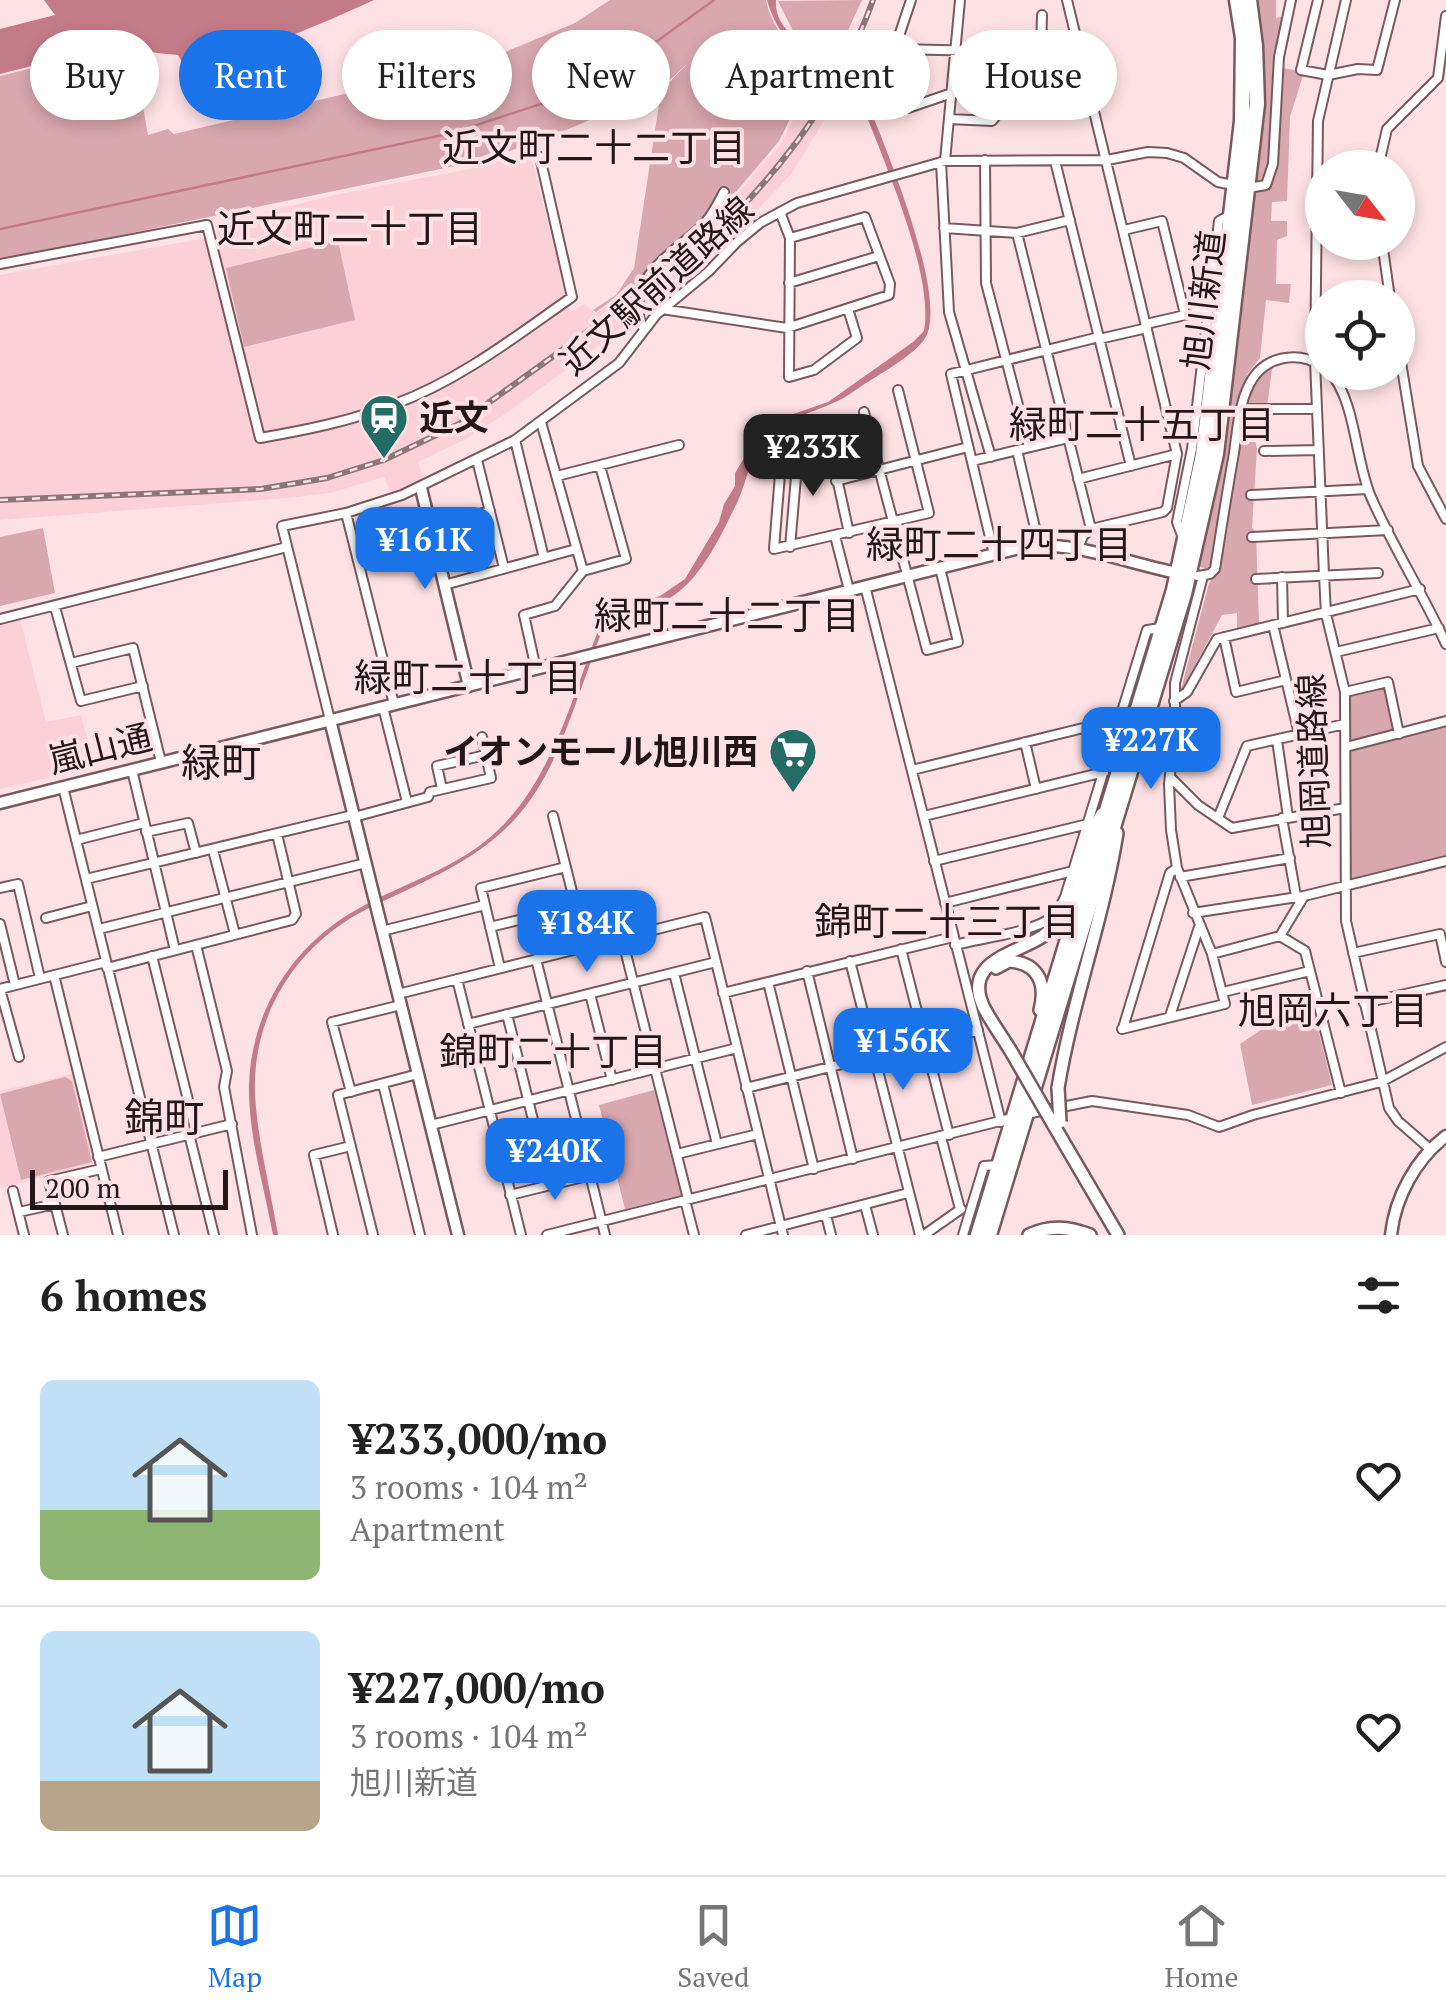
<!DOCTYPE html>
<meta charset="utf-8">
<style>
body{margin:0;font-family:"PT Serif","Noto Sans JP",serif;background:#f6f6f6;color:#222;height:100vh;display:flex;flex-direction:column;font-size:38px;white-space:nowrap}
*{box-sizing:border-box;margin:0}
p{font-size:32px;color:#767676}
.icon{flex:none;width:55px;height:55px;fill:none;stroke:currentColor;stroke-width:2;stroke-linecap:round;stroke-linejoin:round}
.map{position:relative;height:1235px;overflow:hidden}
.side{display:flex;flex-direction:column;background:#fff;flex:1}
.side>*{flex:none}
.top-card{position:absolute;left:30px;top:30px;width:1388px;height:90px;display:flex;gap:20px}
.needle{width:65px;rotate:121deg}
.tools{position:absolute;left:1305px;top:150px;display:grid;gap:20px}
.tools a{display:grid;place-items:center;width:110px;height:110px;border-radius:50%;background:#fff;box-shadow:0 5px 15px #0003;font-size:50px}
.scale{position:absolute;left:30px;bottom:25px;width:198px;box-sizing:border-box;padding-left:10px;border:5px solid #221618;border-top:0;font-size:28px;line-height:35px;white-space:nowrap;color:#221618;-webkit-text-stroke:8px #fee1e5;paint-order:stroke}
.price{position:absolute;translate:-50% -85px;padding:0 22px;border-radius:20px;background:#1a73e8;color:#fff;font-size:32px;line-height:65px;filter:drop-shadow(0 2px 5px #0008)}
.price::after{content:'';position:absolute;left:50%;top:60px;width:30px;height:22px;margin-left:-15px;background:inherit;clip-path:polygon(0 0,100% 0,50% 100%)}
.price.active{background:#222;color:#fff}
ul{padding:0;list-style:none}
li{display:flex;align-items:center;gap:30px;height:250px;padding:0 40px}
li+li{border-top:2px solid #e0e0e0}
li span{display:grid;place-items:center;flex:none;width:280px;height:200px;border-radius:15px;color:#555}
li>.icon{margin-inline-start:auto}
span .icon{width:120px;height:120px;fill:#fffc;stroke-width:1}
li b{font-size:42px}
h2{display:flex;justify-content:space-between;align-items:center;height:120px;padding:0 40px;font-size:42px}
.chip{padding:0 35px;border-radius:45px;background:#fff;box-shadow:0 5px 15px #0003;font-size:35px;line-height:90px}
.chip.active{background:#1a73e8;color:#fff}
.tabs{display:flex;justify-content:space-around;align-items:center;height:140px;border-top:2px solid #e0e0e0;background:#fff;font-size:28px;color:#767676}
.tabs a{display:grid;justify-items:center;gap:5px}
.tabs .active{color:#1a73e8}
.map>svg:first-child{display:block}
.built{fill:#fbd0d6}
.green{fill:#d9a7ae}
.water{fill:#c47b88}
.lines{fill:none;stroke-linecap:round;stroke-linejoin:round}
.stream{stroke:#c47b88;stroke-width:2.5}
.street-casing{stroke:#77595e;stroke-width:12}
.secondary-casing{stroke:#77595e;stroke-width:15}
.primary-casing{stroke:#77595e;stroke-width:16}
.highway-casing{stroke:#77595e;stroke-width:19}
.street{stroke:#fff;stroke-width:8}
.secondary{stroke:#fff;stroke-width:10}
.primary{stroke:#fff;stroke-width:11}
.highway{stroke:#fff;stroke-width:14}
.rail-casing{stroke:#8b777a;stroke-width:6}
.rail{stroke:#fee1e5;stroke-width:2.5;stroke-dasharray:8;stroke-linecap:butt}
.primary-bridge-casing{stroke:#77595e;stroke-width:16;stroke-linecap:butt}
.primary-bridge{stroke:#fff;stroke-width:11}
.labels{text-anchor:middle;stroke-width:8;stroke-linejoin:round;paint-order:stroke}
.street-label{font-size:35px;fill:#221618;stroke:#fee1e5}
.poi-label{font-size:35px;font-weight:bold;fill:#221618;stroke:#fee1e5;text-anchor:start}
.neighbourhood-label{font-size:38px;fill:#221618;stroke:#fee1e5}
.quarter-label{font-size:40px;fill:#221618;stroke:#fee1e5}
</style>
<div class="map">
<svg width="1446" height="1235" viewBox="0 0 1446 1235">
<rect width="100%" height="100%" fill="#fee1e5"/>
<path class="built" d="M813,78l29,13 -50,82 -57,61 -64,59 -163,119 -42,27 -48,23 7,21 -33,12 -8,-18 -54,16 -42,5 -288,22v-245l217,-39 -1,-12 123,-30 136,-26 55,-16 40,160 14,-8 12,10 76,-54 43,-41 67,-76z
M20,619l26,103 35,-7 10,38 -35,10 3,12 -59,14v-165z
M72,1074l23,90 -95,24v-97z"/>
<path class="green" d="M610,0h156c6,30 26,49 51,65l-38,76 -65,77 -43,40 -75,54 -3,-2 23,-15 18,-27 27,-177 27,-28 -30,28 -125,53 -73,21 -460,95v-184l81,-20 55,11 12,68 20,-6 6,5 307,-72 94,-39z
M862,0l-23,50 -19,-6 -10,1 -18,-16 -14,-28z
M1255,0h21v18l9,-2 -12,50 31,6 -14,45 -3,84 -15,1 -1,19h16v15l-10,4 -1,44h15l-2,19 -23,-3 -6,58 -12,15 -13,36 -22,156 -7,4 -8,-3 36,-186 26,-226 4,-48z
M338,241l17,79 -111,27 -18,-79z
M1273,362l-6,45 -12,1 -4,19 6,21 -5,80 4,4 3,91 -22,6v-16l-15,2 -42,78 29,-110 11,-12 19,-149 11,-38z
M43,528l12,65 -55,13v-69z
M1386,685l10,46 -46,10 -1,-46z
M1446,723v139l-98,25 2,-136z
M1310,997l22,88 -80,20 -12,-61z
M65,1077l7,4 20,81 -71,18 -21,-86z
M654,1090l27,105 -56,14 -26,-104z"/>
<path class="water" d="M44,0h330c-59,27 -125,56 -190,65l-6,-10 -22,-2 -12,-5 -15,13 -42,-9 -87,22v-45l55,-14z
M767,0h9c-3,43 61,55 82,78 18,48 95,221 66,262 -14,19 -54,39 -74,54 -27,18 -68,22 -86,46 -15,19 -17,42 -27,63 -16,32 -37,80 -71,97 -18,9 -39,12 -58,21 -9,14 -14,32 -20,49 -19,50 -35,108 -73,149 -42,45 -94,63 -148,90 -75,38 -120,114 -111,199 4,42 15,85 22,127h-5c-9,-49 -25,-101 -24,-151 3,-77 46,-142 114,-178 44,-24 96,-39 133,-74 57,-53 77,-138 105,-209l16,-12 43,-15 25,-17 34,-57 5,-18 11,-18v-13l11,-18 3,-15 7,-9 23,-12 49,-17 85,-60 11,-11c11,-62 -48,-186 -70,-248 -9,-15 -20,-14 -35,-20 -28,-12 -44,-35 -52,-63z"/>
<g class="lines">
<path class="stream" d="M0,229l452,-96 104,-34 75,-39 83,-60"/>
<g class="street-casing">
<path id="street" d="M911,0l-21,63 18,45 44,-15 92,2 14,-43
M1067,0l110,454 -10,54 -4,4 -72,17 -8,7 -5,12
M1318,0l-17,70 27,5 30,-6 19,1 18,-70
M1346,0l-28,121 -3,240 9,214 2,39 19,78 1,229 43,187 9,13 32,28
M895,49l185,4
M1041,51l1,-36
M949,119l43,2 5,-6 1,-21
M985,160l1,123 43,164
M945,161l15,-161
M1055,161l76,305
M941,162l8,150 42,145
M1378,168l9,-39 51,-51 8,-62
M780,212l10,26 -1,139 25,-7 43,-32 -9,-29
M944,228l73,5 53,-13
M1124,230l38,-9 23,93
M1017,233l74,296
M1382,242l8,56
M0,264l207,-39 53,213c46,-8 91,-17 135,-34 65,-24 121,-68 177,-107l-32,-140
M789,283l90,-27
M662,309l125,19 102,-33 1,-11 -25,-67 -75,21
M1146,324l61,-14
M644,330c-24,-49 29,-76 59,-105 9,-9 15,-22 21,-33
M1099,339l48,-11
M1398,344l20,122 28,53
M1330,372c26,30 25,88 41,125 22,50 52,97 75,147
M1241,409h76
M864,412l63,238 31,-8 -18,-74
M541,422l42,149
M515,440l29,118
M799,442l-17,7 -8,100 155,-36 -31,-123
M1017,450l22,95
M1264,451l55,-1
M477,460l27,108
M972,461l96,-23
M557,476l122,-31
M1078,479l99,-25
M836,481l132,-34
M1251,495l117,-6
M346,513l48,191
M430,527l60,-16
M835,536l14,54
M1252,537l136,-7
M1183,538l-6,-16 15,-73 27,-228 13,-7
M790,547l9,-105h30l20,91
M994,554l-43,-180 148,-37
M1198,576l12,-2 5,-5c6,-38 12,-77 19,-116 3,-22 5,-48 15,-68 14,-29 48,-35 73,-19
M1282,577l1,46
M1256,579l122,-6
M444,585l132,-36
M865,586l136,536
M55,607l26,94 62,-15
M0,619l287,-72
M1273,625l26,109
M1224,637l12,55 50,-12
M1336,652l103,-24
M71,663l62,-15 28,114
M536,669l-12,-54 31,-9 28,-35 43,-12 -26,-93
M1345,692l43,-10 11,52
M1174,701l13,-9 30,-53 203,-50
M383,707l24,95
M330,720l-48,-194 64,-13 56,-18 113,-55 104,-77 37,-48 52,-43 29,-30 23,-19 37,-20 148,-42 162,-1 41,-8 19,1 17,5 34,24 30,6 18,-3 7,-21 6,-107 12,-57
M1277,740l11,77
M1025,742l11,47
M1346,747l100,-26
M132,770l43,180
M912,770l208,-51
M1170,777l28,28 34,23 113,-20
M63,787l111,448
M442,789l-5,-23 49,-11
M553,816l33,131
M924,816l180,-44
M354,817l74,-20 2,-5 61,-14 -9,-41
M1218,818l29,-72 98,-22
M1282,818l14,78
M146,832l42,-9 8,30
M76,840l68,-17
M213,850l22,84
M934,861l154,-37
M1180,877l110,-19
M86,879l267,-64
M0,888l18,-4 22,94
M945,903l128,-32
M1193,913l111,-17 142,-35
M46,918l46,-12
M0,924l15,61
M490,927l86,-21
M99,929l267,-66
M382,931l103,-26
M1280,936l25,15 36,142
M622,938l66,261
M196,945l31,126 -3,16 28,148
M955,945c26,-7 75,-12 96,-27 7,-5 10,-13 14,-21l82,-267 14,-2
M901,949l48,186
M1353,953l87,-19 6,28
M1212,954l68,-18 24,-40
M152,956l44,176
M536,959l69,276
M850,961l70,274
M107,968l185,-48 4,-6 -19,-80
M500,968l-19,-80 85,-21
M807,971l46,188
M674,973l43,171
M54,975l64,260
M457,979l64,256
M768,982l46,187
M0,989l106,-27
M0,989l19,68
M1223,992l87,-21
M723,993l230,-56
M398,994l307,-77 78,318
M590,994l22,86
M1364,1003l82,-18
M507,1014l42,171
M1170,1016l29,-89
M468,1024l248,-62
M1123,1028l47,-155 7,-5
M1122,1029l103,-25 -13,-50 -35,-86 -6,-38 -2,-46 6,-54v-47l28,-107
M383,1084l37,151
M746,1088l232,-58
M351,1092l-19,-70 69,-17
M1026,1114l66,-13 96,14 31,12 34,-12 128,-33 65,-35
M431,1125l306,-77
M189,1134l25,101
M941,1137l19,72
M677,1154l81,-20
M98,1157l134,-33
M13,1191l11,44
M510,1195l81,-20
M685,1200l9,35
M865,1205l8,30
M19,1212l36,-8
M826,1215l5,20
M63,1235l-14,-54 52,-12
M333,1235l-19,-80 37,-9
M373,1235l-35,-140 80,-21
M547,1235l465,-117
M746,1235l162,-42
M924,1235l37,-26
M963,1235l21,-69 14,-1"/>
</g>
<g class="secondary-casing">
<path id="secondary" d="M421,488l48,198
M330,720l128,515
M0,803l1023,-256c55,-7 107,18 160,27
M1391,1235c4,-38 25,-76 55,-99"/>
</g>
<g class="primary-casing">
<path id="primary" d="M996,968l13,-7c29,2 38,22 31,49
M1012,1053c-9,-15 -20,-30 -28,-45 -23,-47 32,-54 59,-72 10,-7 20,-17 26,-28 16,-29 15,-65 33,-94
M1058,1088c14,-86 45,-168 59,-255
M1053,1124l65,111
M1029,1235c21,-10 40,-8 61,0"/>
</g>
<g class="highway-casing">
<path id="highway" d="M978,1235l196,-645 29,-135 39,-334 1,-83 -6,-38
M989,1235l195,-641 32,-140 41,-350 -2,-58 -6,-46"/>
</g>
<use href="#street" class="street"/>
<use href="#secondary" class="secondary"/>
<use href="#primary" class="primary"/>
<use href="#highway" class="highway"/>
<g class="rail-casing">
<path id="rail" d="M0,500l261,-11 66,-11 57,-18 75,-36 228,-164c82,-73 149,-156 186,-260"/>
</g>
<use href="#rail" class="rail"/>
<g class="primary-bridge-casing">
<path id="primary-bridge" d="M1012,1053l41,71
M1058,1088l2,34"/>
</g>
<use href="#primary-bridge" class="primary-bridge"/>
</g>
<defs>
<g id="station-pin" transform="scale(2.5)"><path d="M0 17L-7.5 6A9.5 9.5 0 1 1 7.5 6Z" fill="#246d67" stroke="#fee1e5"/><path d="M-3-6H3Q5-6 5-4V2Q5 4 3 4L4.5 6H3L1.5 4h-3L-3 6H-4.5L-3 4Q-5 4-5 2V-4Q-5-6-3-6ZM-3.5-4v3h7v-3ZM-3.5 1v1.5H-2V1ZM2 1v1.5H3.5V1Z" fill="#fff"/></g>
<g id="supermarket-pin" transform="scale(2.5)"><path d="M0 17L-7.5 6A9.5 9.5 0 1 1 7.5 6Z" fill="#246d67" stroke="#fee1e5"/><path d="M-6-5.5h2.5l.6 2H6L4.5 2H-2.5L-4.4-4H-6ZM-1.5 3.2a1.3 1.3 0 1 0 .1 0ZM3 3.2a1.3 1.3 0 1 0 .1 0Z" fill="#fff"/></g>
</defs>
<g fill-rule="evenodd">
<use href="#station-pin" x="384" y="418"/>
<use href="#supermarket-pin" x="793" y="752"/>
</g>
<g class="labels">
<g class="street-label">
<text transform="translate(657 286) rotate(-42)" y="12">近文駅前道路線</text>
<text transform="translate(1204 300) rotate(-83)" y="12">旭川新道</text>
<text transform="translate(100 749) rotate(-14)" y="12">嵐山通</text>
<text transform="translate(1314 761) rotate(-92)" y="12">旭岡道路線</text>
</g>
<g class="poi-label">
<text x="419" y="430">近文</text>
<text x="758" y="764" text-anchor="end">イオンモール旭川西</text>
</g>
<g class="neighbourhood-label">
<text x="594" y="161">近文町二十二丁目</text>
<text x="350" y="242">近文町二十丁目</text>
<text x="1142" y="438">緑町二十五丁目</text>
<text x="999" y="558">緑町二十四丁目</text>
<text x="727" y="629">緑町二十二丁目</text>
<text x="468" y="691">緑町二十丁目</text>
<text x="947" y="935">錦町二十三丁目</text>
<text x="1333" y="1024">旭岡六丁目</text>
<text x="553" y="1065">錦町二十丁目</text>
</g>
<g class="quarter-label">
<text x="221" y="777">緑町</text>
<text x="164" y="1132">錦町</text>
</g>
</g>
</svg>
<div class="tools">
<a><svg class="needle" viewBox="-14 -14 28 28"><path d="M0-13l5 13h-10z" fill="#e53935"/><path d="M0 13l5-13h-10z" fill="#767676"/></svg></a>
<a><svg class="icon" aria-label="locate" viewBox="0 0 24 24"><circle cx="12" cy="12" r="6"/><path d="M12 2v4M12 18v4M2 12h4M18 12h4"/></svg></a>
</div>
<div class="scale">200 m</div>
<b class="price active" style="left:813px;top:499px">¥233K</b>
<b class="price" style="left:425px;top:592px">¥161K</b>
<b class="price" style="left:1151px;top:792px">¥227K</b>
<b class="price" style="left:587px;top:975px">¥184K</b>
<b class="price" style="left:903px;top:1093px">¥156K</b>
<b class="price" style="left:555px;top:1203px">¥240K</b>
<div class="top-card">
<a class="chip">Buy</a>
<a class="chip active">Rent</a>
<a class="chip">Filters</a>
<a class="chip">New</a>
<a class="chip">Apartment</a>
<a class="chip">House</a>
</div>
</div>
<section class="side">
<h2>6 homes<svg class="icon" aria-label="filters" viewBox="0 0 24 24"><path d="M4 7h16M4 17h16"/><circle cx="9" cy="7" r="2"/><circle cx="15" cy="17" r="2"/></svg></h2>
<ul>
<li><span style="background:linear-gradient(#bfe0f5 65%,#8fb573 0)"><svg class="icon" aria-label="home" viewBox="0 0 24 24"><path d="M3 11l9-7 9 7M6 9v11h12V9"/></svg></span><div><b>¥233,000/mo</b><p>3 rooms · 104 m²</p><p>Apartment</p></div><svg class="icon" aria-label="heart" viewBox="0 0 24 24"><path d="M12 20l-8-8c-3-5 5-10 8-4 3-6 11-1 8 4z"/></svg></li>
<li><span style="background:linear-gradient(#bfe0f5 75%,#b9a48a 0)"><svg class="icon" aria-label="home" viewBox="0 0 24 24"><path d="M3 11l9-7 9 7M6 9v11h12V9"/></svg></span><div><b>¥227,000/mo</b><p>3 rooms · 104 m²</p><p>旭川新道</p></div><svg class="icon" aria-label="heart" viewBox="0 0 24 24"><path d="M12 20l-8-8c-3-5 5-10 8-4 3-6 11-1 8 4z"/></svg></li>
</ul>
</section>
<nav class="tabs">
<a class="active"><svg class="icon" aria-label="map" viewBox="0 0 24 24"><path d="M3 6l6-2 6 2 6-2v14l-6 2-6-2-6 2zM9 4v14M15 6v14"/></svg>Map</a>
<a><svg class="icon" aria-label="saved" viewBox="0 0 24 24"><path d="M7 4h10v16l-5-4-5 4z"/></svg>Saved</a>
<a><svg class="icon" aria-label="home" viewBox="0 0 24 24"><path d="M3 11l9-7 9 7M6 9v11h12V9"/></svg>Home</a>
</nav>
